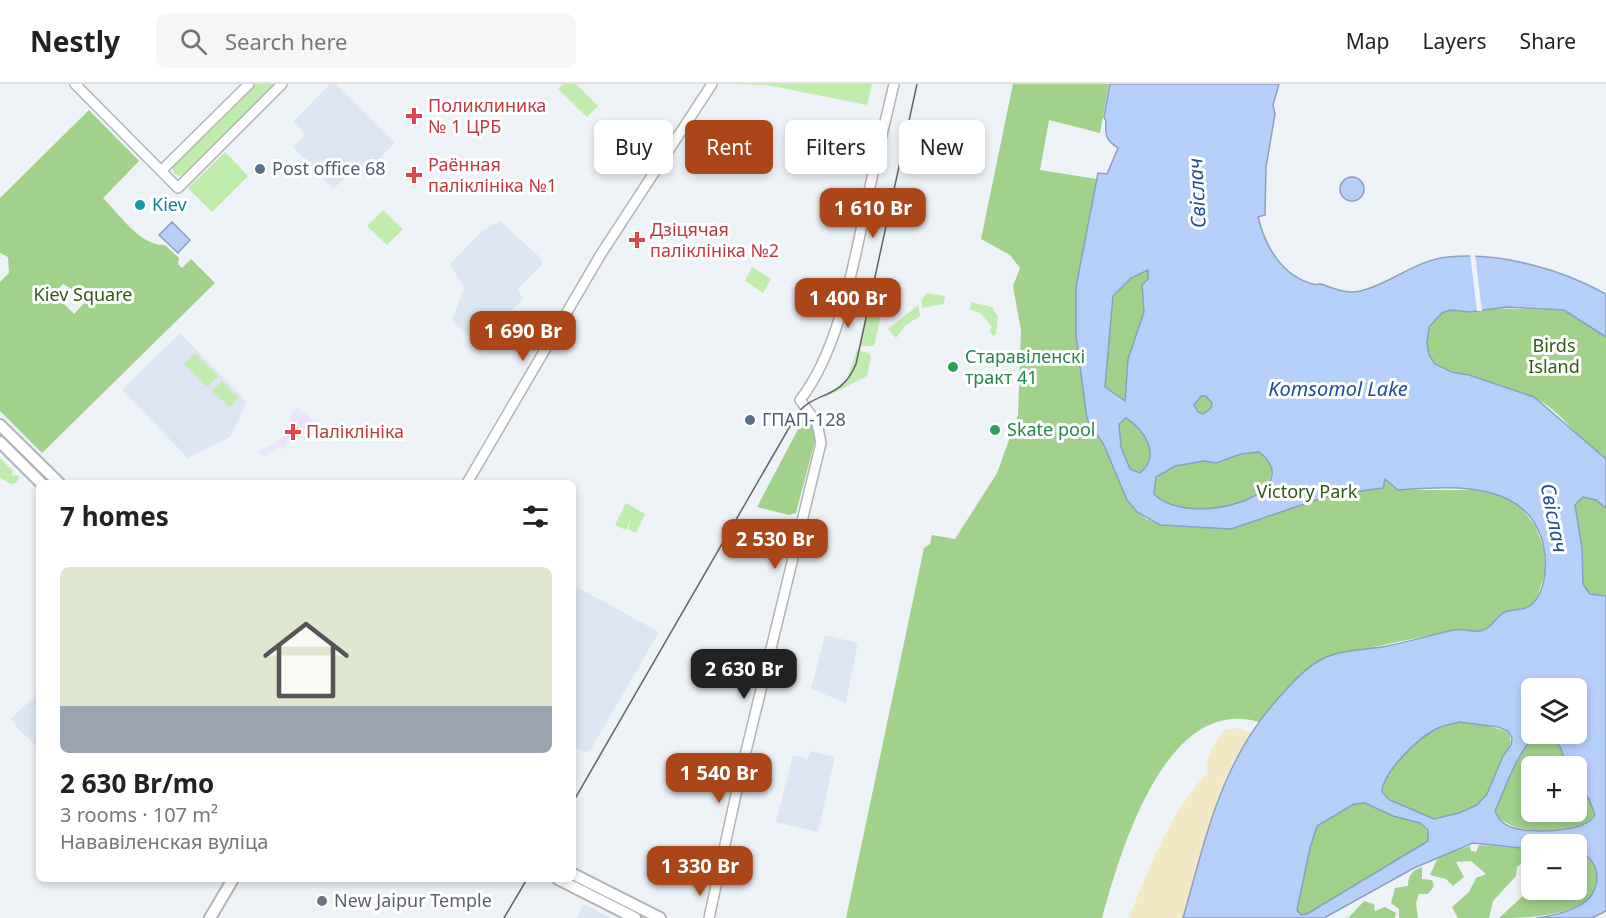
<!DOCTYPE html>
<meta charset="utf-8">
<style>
body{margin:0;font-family:"Noto Sans",sans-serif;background:#f6f6f6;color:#222;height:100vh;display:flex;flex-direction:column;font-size:22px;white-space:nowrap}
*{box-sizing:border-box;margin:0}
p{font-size:20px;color:#767676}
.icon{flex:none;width:33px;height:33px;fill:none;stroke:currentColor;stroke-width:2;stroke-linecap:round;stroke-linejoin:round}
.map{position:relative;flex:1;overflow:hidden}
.sheet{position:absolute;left:36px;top:396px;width:540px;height:402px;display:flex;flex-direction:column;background:#fff;border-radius:9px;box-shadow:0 3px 9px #0003}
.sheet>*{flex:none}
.hud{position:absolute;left:594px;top:36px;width:570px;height:54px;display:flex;gap:12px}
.buttons{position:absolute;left:1521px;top:594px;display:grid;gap:12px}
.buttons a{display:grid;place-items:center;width:66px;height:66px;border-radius:9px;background:#fff;box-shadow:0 3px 9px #0003;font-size:30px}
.price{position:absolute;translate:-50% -51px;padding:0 14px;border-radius:12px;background:#ab4619;color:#fff;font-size:20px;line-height:39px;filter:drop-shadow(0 2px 3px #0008)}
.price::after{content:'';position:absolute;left:50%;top:36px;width:18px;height:14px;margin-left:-9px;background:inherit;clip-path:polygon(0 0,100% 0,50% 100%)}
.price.current{background:#222;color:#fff}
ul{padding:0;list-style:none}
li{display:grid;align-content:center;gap:12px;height:318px;padding:0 24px}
li span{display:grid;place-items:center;height:186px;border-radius:9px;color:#555}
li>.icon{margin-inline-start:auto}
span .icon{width:108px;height:108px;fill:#fffc;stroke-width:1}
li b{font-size:26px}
h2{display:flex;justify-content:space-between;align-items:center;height:72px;padding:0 24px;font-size:26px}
.pill{padding:0 21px;border-radius:9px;background:#fff;box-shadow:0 3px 9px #0003;font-size:21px;line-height:54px}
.pill.current{background:#ab4619;color:#fff}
header{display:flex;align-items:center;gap:36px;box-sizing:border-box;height:84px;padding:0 30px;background:#fff;border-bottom:2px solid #e0e0e0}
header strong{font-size:28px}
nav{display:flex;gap:33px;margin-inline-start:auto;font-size:21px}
.search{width:420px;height:54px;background:#f6f6f6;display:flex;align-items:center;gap:15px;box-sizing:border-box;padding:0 21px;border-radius:9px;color:#767676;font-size:22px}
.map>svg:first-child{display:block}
.built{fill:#dce6f2}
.medical{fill:#e8e4fa}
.green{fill:#c0ecad}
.forest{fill:#a1d18b;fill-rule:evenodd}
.sand{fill:#f2e8c3}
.water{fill:#b6cff9;stroke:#8d9fbd;stroke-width:1.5;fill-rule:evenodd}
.pier{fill:#edf2f7}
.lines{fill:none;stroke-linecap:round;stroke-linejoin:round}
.secondary-casing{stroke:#b0b4b9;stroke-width:12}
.primary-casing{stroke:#b0b4b9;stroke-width:14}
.secondary{stroke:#fff;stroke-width:9}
.primary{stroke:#fff;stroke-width:10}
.tram{stroke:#616467;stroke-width:1.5}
.health-dot{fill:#e0444e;stroke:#fff;stroke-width:2}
.service-dot{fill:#5c6f8a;stroke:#fff;stroke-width:2}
.culture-dot{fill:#0f9aa8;stroke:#fff;stroke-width:2}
.leisure-dot{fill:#2e9e5b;stroke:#fff;stroke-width:2}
.worship-dot{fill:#6b7280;stroke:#fff;stroke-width:2}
.labels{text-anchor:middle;stroke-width:6;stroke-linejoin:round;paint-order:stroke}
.health-label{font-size:18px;fill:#be3a42;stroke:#fff;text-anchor:start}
.service-label{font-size:18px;fill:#4e5e75;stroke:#fff;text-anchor:start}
.culture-label{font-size:18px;fill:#0d838f;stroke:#fff;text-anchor:start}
.park-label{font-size:18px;fill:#2f5b15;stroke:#fff}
.leisure-label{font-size:18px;fill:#27864d;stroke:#fff;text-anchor:start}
.worship-label{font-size:18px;fill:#5b616d;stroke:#fff;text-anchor:start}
.water-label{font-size:20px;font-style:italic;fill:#214d9c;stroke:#fff}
</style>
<header>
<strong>Nestly</strong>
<div class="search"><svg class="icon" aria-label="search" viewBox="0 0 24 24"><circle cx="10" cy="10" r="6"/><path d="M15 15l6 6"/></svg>Search here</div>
<nav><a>Map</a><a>Layers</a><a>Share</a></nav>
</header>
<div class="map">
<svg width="1606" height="834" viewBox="0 0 1606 834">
<rect width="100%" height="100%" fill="#edf2f7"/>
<path class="built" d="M330,0h5l60,59 -33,33 -8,-6 -21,19 -40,-42 12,-13 -12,-12z
M500,137l42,38v6l-24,24 5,10 -38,38 -11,5 -22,-22 12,-32 -14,-24 33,-34z
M180,249l67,69 -17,35 -42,21 -66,-68z
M577,503l82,45 -69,119 -6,1 -11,-6v-151z
M825,551l33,8 -12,60 -35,-14z
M39,608v57l-23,-22 1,-2 -6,-6z
M810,667l25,6 -17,75 -42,-10 17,-67 15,4z
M583,820l10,5 17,9h-33z"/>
<path class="medical" d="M298,323l17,16 -8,9 -5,-4 -19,22 -2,-3 -17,10 -6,-6 19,-9 13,-12 4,-5 -5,-8z"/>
<path class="green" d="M255,0h21l-90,89 -6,3 -6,-2 -2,-7 2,-4z
M563,0h13l22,22 -11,11 -29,-28z
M732,0h140l-5,21 -101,-20z
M225,68l23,24 -36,36 -24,-24z
M383,126l20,19 -16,16 -20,-19z
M752,183l19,12 -8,14 -18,-12z
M873,197l15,3 -14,62h-15z
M927,209l18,3 -1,8 -22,4v-9z
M971,218l21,5 6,10 -2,17 -3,2 -4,-6 3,-3 -11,-13 -11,-5z
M918,221l2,11 -14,9 -10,13 -8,-9z
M857,266l12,3 2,4 -4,19 -45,23 25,-20z
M195,269l23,23 -11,11 -23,-23z
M222,297l16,17 -9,9 -17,-16z
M0,374l13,13 -1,5 4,-1 3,2 -2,5 -6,2 -11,-6z
M626,419l19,11 -9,19 -8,-4 4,-12 -6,13 -11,-5z"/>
<path class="forest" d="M1013,0h96l-9,49 -51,-13 -9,50 57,9 -21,108v49l11,83 17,26 29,63 13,11 14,6 71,4 100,-34 52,-7 2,-9 13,11h81l24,6 15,8 18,23 8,23 1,23 -8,26 -9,8 -19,4 -9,4 -10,12 -10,4 -24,-1 -126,26 -37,26 -34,40c-94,-28 -139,131 -157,196h-256l78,-370 6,-4 2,-9 23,4 42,-66 21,-58 3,-84 -8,-45 7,-18 -10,-13 -29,-16z
M89,26l50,51 -36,37c17,17 37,48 62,47l14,13 -1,6 4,4 9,-9 24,24 -173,170 -42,-42v-129l9,-9 -1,-16 -8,-4v-55zM63,200l25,15 -14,15 -20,-20z
M1148,186v9l-6,6 2,27 -16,47 -3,43 -20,-15 8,-91 18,-18z
M1485,224l79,2 42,27v122c-26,-17 -45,-49 -73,-62 -19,-9 -91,-26 -99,-35 -7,-7 -7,-16 -7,-26 1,-10 8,-20 18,-24 9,-4 27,0 40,-4z
M1194 321a9 9 0 1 1 18 0a9 9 0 1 1-18 0Z
M805,332l8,8 3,13 -20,76 -7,2 -32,-8z
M1126,334c19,12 35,38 14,55l-10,-4 -9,-22 -2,-23z
M1260,368c31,25 -8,52 -35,56 -20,4 -56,1 -71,-13l2,-18 19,-11 29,-5 12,2 25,-9z
M1583,413l13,3 10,8v88l-16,-2 -7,-10 -1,-36 -7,-42z
M1459,638l23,2 26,8c7,13 -3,20 -9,32 -4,9 -7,21 -12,30 -8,14 -36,26 -53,25 -14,-1 -42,-17 -52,-27 1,-20 36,-54 54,-63 7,-4 16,-5 23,-7z
M1537,650c21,5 25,11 29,32h-34v46h44l1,-27 12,14 6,16c-12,21 -90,23 -100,-4 12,-27 21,-56 42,-77z
M1366,719l27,13 27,7 8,7v11l-121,73 -6,1 -4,-5 13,-62 7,-22 37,-22z
M1479,761l52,4v8l-14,10 -1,9 -23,25 -4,17h-31l-6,-11 17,-15 7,-14 10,-4 -15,-13 -15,1 8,15 -11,9 -7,-7 -16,-4 8,-18 32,-11 1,5 5,1z
M1577,769c10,2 16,7 19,18 10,46 -68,47 -97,47l25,-23 1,-6 13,3 3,-2h35z
M1422,783v12l10,1 2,6 -6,8h-9l-3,9 2,15h-19v-9l-8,-6 4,-15 13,-2c0,-11 4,-15 14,-19z
M1364,817l10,3 1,7 10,-4 11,6 -1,5h-47z"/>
<path class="sand" d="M1239,644l13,6 -18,26 -12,25 -39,133h-54c20,-50 39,-101 75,-142l4,-1c-5,-13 8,-36 17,-45z"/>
<path class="water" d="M1110,0h169l-6,21 2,9 -9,53 -1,48 -7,2c7,29 24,59 55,67 7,2 4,-2 11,1 13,5 26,10 40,5 29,-8 52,-30 84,-33 52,-5 113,12 158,37v43l-42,-27 -58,-3 -36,5 -20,-2 -8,3 -13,14 -2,16 2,12 6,9 17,8 17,3 65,22 72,62v49l-10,-8 -13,-3 -8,8 7,43 1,36 7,10 16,2v315l-14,7h-56c16,-2 37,-7 50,-17 17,-14 14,-45 -9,-48l-1,-9h-44l-1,5 -58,-6 -59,25 -90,50h-141c24,-84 38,-159 100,-225 12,-14 25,-27 41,-35 20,-9 42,-8 63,-12 22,-4 44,-11 66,-16 9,-2 18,2 27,1 13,-3 15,-14 25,-19 10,-4 21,0 29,-10 11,-12 12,-32 11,-47 -9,-76 -91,-69 -147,-65l-13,-11 -2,9 -52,7 -100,34 -71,-4 -23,-13 -10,-12 -23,-55 -17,-26 -11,-83v-49l22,-114 9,1 11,-26c-12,-8 -13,-12 -12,-27l-2,-4zM1148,186v9l-6,6 2,27 -16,47 -3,42 -20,-14 8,-91 18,-18zM1201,312h5l6,7 -1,5 -8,6 -5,-2 -4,-7zM1126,334c19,12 35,38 14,55l-10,-4 -9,-22 -2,-23zM1259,368c53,42 -69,78 -105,42l2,-17 19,-11 29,-5 12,2 25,-9zM1532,604h44v46h-44zM1459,638l39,5 10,4 4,7 -1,7 -8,11 -16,38 -10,11 -18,8 -25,6 -44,-19 -8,-8c1,-20 36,-54 54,-63 7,-4 16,-5 23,-7zM1536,650c22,5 26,11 30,32h10l1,19 12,14 6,16c-10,18 -65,19 -84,12 -9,-3 -13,-8 -16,-16 12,-27 21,-56 41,-77zM1365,719l28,13 27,7 8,7v11l-121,73 -6,1 -4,-5 13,-62 7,-22 37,-22z
M1340 105a12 12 0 1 1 24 0a12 12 0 1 1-24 0Z
M172,138l18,18 -12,13 -19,-18z"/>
<path class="pier" d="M1470,170h5l7,57h-5z"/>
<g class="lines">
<g class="secondary-casing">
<path id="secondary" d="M75,0l103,104 104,-104
M161,87l88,-87
M467,399l134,-229 111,-170
M709,834l31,-142 81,-333 -4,-20 -17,-23c39,-49 54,-138 67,-199 8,-39 18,-78 27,-117"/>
</g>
<g class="primary-casing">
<path id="primary" d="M0,341l59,58
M0,358l41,41
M573,790l87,44
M558,795l77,39
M210,834l23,-39"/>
</g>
<use href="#secondary" class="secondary"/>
<use href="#primary" class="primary"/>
<path class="tram" d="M573,718l224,-388c18,-24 44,-13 59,-50l61,-280
M504,834l23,-39"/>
</g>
<g class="health-dot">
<path d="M411 23h6v6h6v6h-6v6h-6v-6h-6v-6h6z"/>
<path d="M411 82h6v6h6v6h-6v6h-6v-6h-6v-6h6z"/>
<path d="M634 147h6v6h6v6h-6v6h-6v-6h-6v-6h6z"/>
<path d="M290 339h6v6h6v6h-6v6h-6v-6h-6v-6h6z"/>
</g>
<g class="service-dot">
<circle cx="260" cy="85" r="6"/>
<circle cx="750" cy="336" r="6"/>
</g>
<circle class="culture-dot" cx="140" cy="121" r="6"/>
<g class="leisure-dot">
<circle cx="953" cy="283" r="6"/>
<circle cx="995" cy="346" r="6"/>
</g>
<circle class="worship-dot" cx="322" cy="817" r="6"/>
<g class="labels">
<g class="health-label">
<text x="428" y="28">Поликлиника<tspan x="428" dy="21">№ 1 ЦРБ</tspan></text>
<text x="428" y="87">Раённая<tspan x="428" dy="21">паліклініка №1</tspan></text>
<text x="650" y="152">Дзіцячая<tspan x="650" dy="21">паліклініка №2</tspan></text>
<text x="306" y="354">Паліклініка</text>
</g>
<g class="service-label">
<text x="272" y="91">Post office 68</text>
<text x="762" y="342">ГПАП-128</text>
</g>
<g class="culture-label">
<text x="152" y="127">Kiev</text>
</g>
<g class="park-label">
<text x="83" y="217">Kiev Square</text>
<text x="1554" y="268">Birds<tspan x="1554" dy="21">Island</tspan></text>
<text x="1307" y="414">Victory Park</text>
</g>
<g class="leisure-label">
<text x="965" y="279">Старавіленскі<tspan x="965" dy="21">тракт 41</tspan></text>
<text x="1007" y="352">Skate pool</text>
</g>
<g class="worship-label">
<text x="334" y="823">New Jaipur Temple</text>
</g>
<g class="water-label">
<text transform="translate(1197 109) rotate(-93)" y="7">Свіслач</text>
<text x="1338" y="312">Komsomol Lake</text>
<text transform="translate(1554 434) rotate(79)" y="7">Свіслач</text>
</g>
</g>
</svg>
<div class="buttons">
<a><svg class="icon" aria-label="layers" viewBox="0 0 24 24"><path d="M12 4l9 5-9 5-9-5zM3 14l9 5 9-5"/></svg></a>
<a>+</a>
<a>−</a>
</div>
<b class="price" style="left:873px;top:155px">1 610 Br</b>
<b class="price" style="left:848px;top:245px">1 400 Br</b>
<b class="price" style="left:523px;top:278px">1 690 Br</b>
<b class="price" style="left:775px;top:486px">2 530 Br</b>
<b class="price current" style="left:744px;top:616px">2 630 Br</b>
<b class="price" style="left:719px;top:720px">1 540 Br</b>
<b class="price" style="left:700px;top:813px">1 330 Br</b>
<div class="hud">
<a class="pill">Buy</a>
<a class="pill current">Rent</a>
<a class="pill">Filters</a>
<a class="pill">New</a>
</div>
<section class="sheet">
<h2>7 homes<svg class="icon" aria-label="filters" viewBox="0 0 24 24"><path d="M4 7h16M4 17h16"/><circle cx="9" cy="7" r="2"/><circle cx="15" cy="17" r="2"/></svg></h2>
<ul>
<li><span style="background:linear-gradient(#dfe7d0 75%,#9aa5b1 0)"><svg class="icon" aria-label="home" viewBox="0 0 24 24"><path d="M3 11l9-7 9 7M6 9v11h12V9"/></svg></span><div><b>2 630 Br/mo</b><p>3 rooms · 107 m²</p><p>Нававіленская вуліца</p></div></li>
</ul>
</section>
</div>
